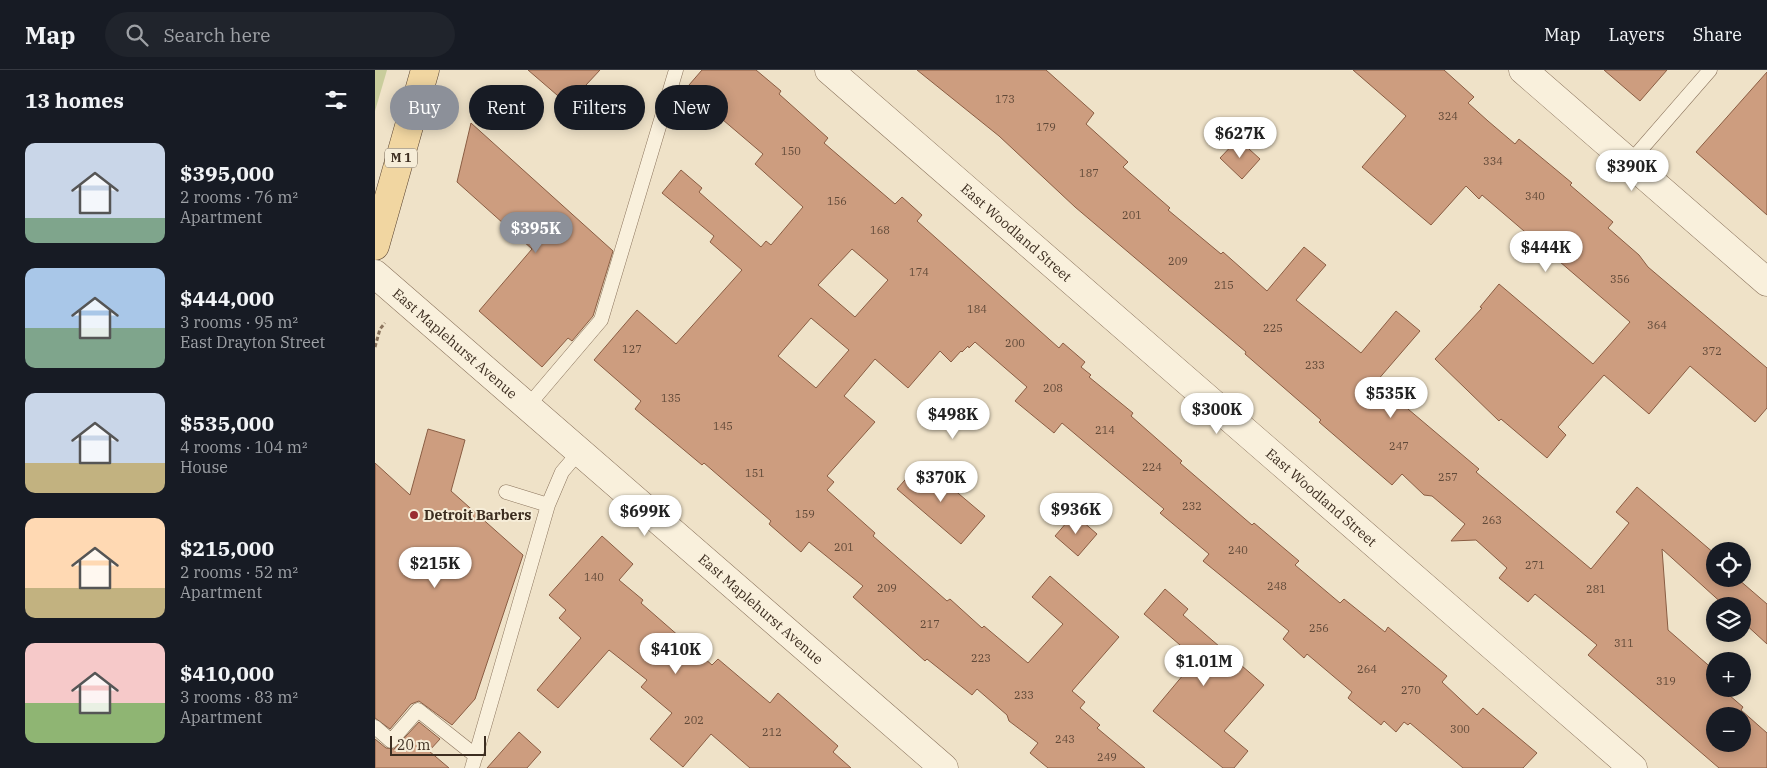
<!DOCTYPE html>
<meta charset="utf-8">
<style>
body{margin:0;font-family:"IBM Plex Serif",serif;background:#20242c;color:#f1f3f6;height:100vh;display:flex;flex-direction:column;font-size:19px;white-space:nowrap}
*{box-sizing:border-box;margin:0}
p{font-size:16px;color:#9ea1a6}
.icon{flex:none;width:28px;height:28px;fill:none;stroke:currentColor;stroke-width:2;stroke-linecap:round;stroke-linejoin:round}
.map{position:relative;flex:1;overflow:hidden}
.details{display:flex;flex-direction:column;background:#171b24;width:375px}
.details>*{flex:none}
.guide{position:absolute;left:15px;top:15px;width:475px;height:45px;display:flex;gap:10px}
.controls{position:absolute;left:1331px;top:472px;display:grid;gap:10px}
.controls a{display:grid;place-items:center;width:45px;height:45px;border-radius:50%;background:#171b24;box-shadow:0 2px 12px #0003;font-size:25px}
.scale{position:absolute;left:15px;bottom:12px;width:96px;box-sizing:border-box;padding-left:5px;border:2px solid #3c2d20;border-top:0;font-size:14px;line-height:18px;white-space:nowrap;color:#3c2d20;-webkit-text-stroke:4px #f6edd8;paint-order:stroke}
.price{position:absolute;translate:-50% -42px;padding:0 11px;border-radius:18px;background:#fff;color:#222;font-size:16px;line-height:32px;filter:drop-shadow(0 1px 2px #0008)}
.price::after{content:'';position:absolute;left:50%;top:30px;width:15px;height:11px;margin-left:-8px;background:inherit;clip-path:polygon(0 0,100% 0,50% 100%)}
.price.active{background:#8c9099;color:#fff}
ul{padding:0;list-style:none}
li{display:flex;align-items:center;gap:15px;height:125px;padding:0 25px}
li span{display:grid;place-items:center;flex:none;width:140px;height:100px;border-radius:10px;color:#555}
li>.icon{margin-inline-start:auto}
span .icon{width:60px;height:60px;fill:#fffc;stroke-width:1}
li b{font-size:21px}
h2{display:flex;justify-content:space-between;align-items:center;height:60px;padding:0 25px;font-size:21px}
.chip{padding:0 18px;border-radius:22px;background:#171b24;box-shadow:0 2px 12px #0003;font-size:18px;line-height:45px}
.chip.active{background:#8c9099;color:#fff}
header{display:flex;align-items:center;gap:30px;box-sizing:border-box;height:70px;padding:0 25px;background:#171b24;border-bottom:1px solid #363941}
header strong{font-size:24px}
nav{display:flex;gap:28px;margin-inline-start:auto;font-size:18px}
.search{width:350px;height:45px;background:#20242c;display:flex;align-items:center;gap:12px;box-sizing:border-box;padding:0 18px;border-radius:28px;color:#9ea1a6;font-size:19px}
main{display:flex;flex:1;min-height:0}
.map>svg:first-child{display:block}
.green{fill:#c9cd9c}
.building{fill:#cd9d7f;stroke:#8a5d43;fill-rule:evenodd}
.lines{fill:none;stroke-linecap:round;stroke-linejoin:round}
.service-casing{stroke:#8b745d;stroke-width:15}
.minor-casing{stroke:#8b745d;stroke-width:29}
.primary-casing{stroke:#594331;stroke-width:29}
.path{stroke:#8b745d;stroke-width:3;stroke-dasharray:4 2.5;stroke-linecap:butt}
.service{stroke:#f9f0dc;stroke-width:14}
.minor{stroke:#f9f0dc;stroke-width:28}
.primary{stroke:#f1d6a1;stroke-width:28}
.poi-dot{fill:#9a2d30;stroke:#f6edd8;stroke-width:2}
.labels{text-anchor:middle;stroke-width:4;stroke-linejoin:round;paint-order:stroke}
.number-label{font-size:11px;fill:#604938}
.shield{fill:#f6edd8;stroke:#746757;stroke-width:1}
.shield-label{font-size:12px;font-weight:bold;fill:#3c2d20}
.street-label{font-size:14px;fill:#3c2d20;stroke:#f6edd8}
.poi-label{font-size:14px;font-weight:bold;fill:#3c2d20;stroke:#f6edd8;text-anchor:start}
</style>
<header>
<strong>Map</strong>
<div class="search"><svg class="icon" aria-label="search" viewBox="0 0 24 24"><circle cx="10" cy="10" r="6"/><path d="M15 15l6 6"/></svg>Search here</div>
<nav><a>Map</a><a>Layers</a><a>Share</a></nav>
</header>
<main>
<section class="details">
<h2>13 homes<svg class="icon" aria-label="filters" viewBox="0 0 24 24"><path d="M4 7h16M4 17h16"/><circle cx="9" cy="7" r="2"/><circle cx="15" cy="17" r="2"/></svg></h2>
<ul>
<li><span style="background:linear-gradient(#c9d6e8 75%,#7fa58c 0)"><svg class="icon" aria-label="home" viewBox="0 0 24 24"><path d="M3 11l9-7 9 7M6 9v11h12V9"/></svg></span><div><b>$395,000</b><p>2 rooms · 76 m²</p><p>Apartment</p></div></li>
<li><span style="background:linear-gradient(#a9c7e8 60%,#7fa58c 0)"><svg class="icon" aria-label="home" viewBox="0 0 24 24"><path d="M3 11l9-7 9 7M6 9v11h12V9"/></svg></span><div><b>$444,000</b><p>3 rooms · 95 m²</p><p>East Drayton Street</p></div></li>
<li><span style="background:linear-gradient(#c9d6e8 70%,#c2b280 0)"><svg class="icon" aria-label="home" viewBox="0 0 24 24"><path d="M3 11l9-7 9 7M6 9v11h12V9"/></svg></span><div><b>$535,000</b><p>4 rooms · 104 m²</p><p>House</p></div></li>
<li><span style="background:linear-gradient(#ffd9b3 70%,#c2b280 0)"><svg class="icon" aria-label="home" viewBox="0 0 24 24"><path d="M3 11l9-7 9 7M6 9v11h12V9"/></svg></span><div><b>$215,000</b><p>2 rooms · 52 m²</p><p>Apartment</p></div></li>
<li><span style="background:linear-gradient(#f6c9c9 60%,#8fb573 0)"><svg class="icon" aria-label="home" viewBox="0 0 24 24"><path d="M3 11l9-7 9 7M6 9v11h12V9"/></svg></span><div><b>$410,000</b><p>3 rooms · 83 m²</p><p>Apartment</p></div></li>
</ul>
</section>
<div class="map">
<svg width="1392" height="698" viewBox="0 0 1392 698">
<rect width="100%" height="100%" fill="#efe2c8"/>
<path class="green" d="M0,0h12l-12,41z"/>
<path class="building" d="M153,0h72l-14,15 17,15 -17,20z
M327,0h54l25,21 -2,3 49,44 -4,5 71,61 7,-7 20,18 -5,6 142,127 4,-5 22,19 -4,5 10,8 -2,2 44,36 -2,3 51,45 -2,2 72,62 2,-2 45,38 -4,4 45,38 4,-4 41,33 3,-5 59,49 -5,6 35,33 6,-7 54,45 -14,15h-60l-53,-45 -2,2 -4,-3 -8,10 -12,-11 -3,4 -33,-27 4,-6 -45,-38 -3,4 -21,-19 6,-8 -86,-70 6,-7 -49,-41 4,-4 -102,-86 -8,10 -39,-32 12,-14 -52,-45 -6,6 -1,-2 -6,6 -1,-1 -10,11 -11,-11 -32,37 -33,-29 -31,37 31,26 -48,54 7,6 -7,8 48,43 -2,3 74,65 3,-2 32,29 2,-2 44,37 35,-39 -31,-27 18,-21 69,61 -47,54 13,11 -5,6 20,17 -3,3 48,40h-97l-18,-15 8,-10 -29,-22 -2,-6 -30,-26 -5,6 -45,-36 -2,2 -72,-64 10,-11 -54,-44 -8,10 -32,-28 2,-3 -67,-58 -2,2 -67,-56 6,-8 -47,-41 43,-50 39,34 66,-74 -32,-28 4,-6 -52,-43 19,-23 21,18 -3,4 62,55 5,-6 5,4 32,-38 -48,-43 8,-10 -47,-40 -4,5 -27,-23 7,-8 -3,-3zM477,179l36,31 -33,37 -37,-32zM436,248l38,32 -33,38 -38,-32z
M542,0h129l48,43 -8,11 42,38 -5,5 47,41 -2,2 53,44 2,-2 44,39 37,-44 22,18 -30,35 65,53 35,-42 24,20 -44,51 103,87 -3,3 115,97 38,-46 -13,-11 21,-25 78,67v25h23l29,25v40l-24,-22v-16h-18l-63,-57 6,81 47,41v18h7l21,18 -2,3 26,23v35h-48l-131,-113 9,-10 -62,-51 -7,8 -29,-24 8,-10 -31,-28 -25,1 14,-17 -33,-28 -8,-1 -22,-21 -10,11 -73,-63 2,-2 -76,-66 1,-2 -171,-145 -76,-71zM1340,646h28v28h-28z
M978,0h91l30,27 -6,6 20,18 27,23 4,-5 53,44 -2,2 43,37 -5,6 31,27 9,12 119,101v40l-12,14 -65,-56 -41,48 -45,-39 -46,52 8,8 -19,23 -46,-39 -2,2 -64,-62 47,-51 -2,-1 19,-23 94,80 37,-42 -148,-127 -3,4 -13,-13 -35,39 -69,-58 44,-51z
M1229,0h63l-27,31z
M1392,2v143l-71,-63z
M96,53l142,128 -20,65 -21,25 -4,-3 -26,29 -63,-56 53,-62 -75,-67z
M863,69l22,20 -18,20 -22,-21z
M53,359l37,11 -14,51 72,64 -48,144 -23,26 -33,-24 -8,3 -21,25 -15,-11v-255l35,32z
M544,394l5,4 2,-2 59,50 -24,28 -64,-55z
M699,444l23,20 -19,22 -23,-20z
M227,466l31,28 -14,16 24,20 -2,3 71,62 6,-6 52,44 8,-10 60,53 -5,6 18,16h-101l-39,-34 -28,33 -33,-28 22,-26 -31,-26 6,-7 -38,-30 -51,58 -21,-18 44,-52 -22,-20 7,-8 -17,-15z
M790,519l23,20 -5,6 81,70 -40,46 24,20 -14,17h-11l-70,-57 41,-49 -9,-8 2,-3 -43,-37z
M44,652l21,17 -11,12 20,17h-74v-29l11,9 8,1z
M144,662l22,20 -14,16h-40z"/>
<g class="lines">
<g class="service-casing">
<path id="service" d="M1255,92l80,-92
M152,337l74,-87 75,-250
M131,422l42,13
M0,657l16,14 27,-31 58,46
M97,698l76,-263 14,-33 17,-20"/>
</g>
<g class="minor-casing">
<g id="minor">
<path id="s1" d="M454,0l804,698"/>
<path d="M1148,0l244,212"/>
<path id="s2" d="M0,204l569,494"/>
</g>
</g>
<g class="primary-casing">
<path id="primary" d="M0,176l50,-176"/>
</g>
<path class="path" d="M0,277l5,-18 5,-6"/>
<use href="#service" class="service"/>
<use href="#minor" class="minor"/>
<use href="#primary" class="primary"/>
</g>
<circle class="poi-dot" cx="39" cy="445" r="5"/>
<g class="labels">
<g class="number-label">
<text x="630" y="33">173</text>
<text x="1073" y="50">324</text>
<text x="671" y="61">179</text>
<text x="416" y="85">150</text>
<text x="1118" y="95">334</text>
<text x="714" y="107">187</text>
<text x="1160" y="130">340</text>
<text x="462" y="135">156</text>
<text x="757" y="149">201</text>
<text x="505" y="164">168</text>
<text x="803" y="195">209</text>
<text x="544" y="206">174</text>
<text x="1245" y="213">356</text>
<text x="849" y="219">215</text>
<text x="602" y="243">184</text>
<text x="1282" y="259">364</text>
<text x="898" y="262">225</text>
<text x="640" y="277">200</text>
<text x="257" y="283">127</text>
<text x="1337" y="285">372</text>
<text x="940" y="299">233</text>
<text x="678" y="322">208</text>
<text x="296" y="332">135</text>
<text x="348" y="360">145</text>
<text x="730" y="364">214</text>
<text x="1024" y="380">247</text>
<text x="777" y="401">224</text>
<text x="380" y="407">151</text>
<text x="1073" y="411">257</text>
<text x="817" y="440">232</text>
<text x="430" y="448">159</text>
<text x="1117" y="454">263</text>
<text x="469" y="481">201</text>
<text x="863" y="484">240</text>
<text x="1160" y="499">271</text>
<text x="219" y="511">140</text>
<text x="902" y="520">248</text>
<text x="512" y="522">209</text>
<text x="1221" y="523">281</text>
<text x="555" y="558">217</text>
<text x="944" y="562">256</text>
<text x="1249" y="577">311</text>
<text x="606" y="592">223</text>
<text x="992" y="603">264</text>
<text x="1291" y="615">319</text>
<text x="1036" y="624">270</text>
<text x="649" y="629">233</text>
<text x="319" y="654">202</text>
<text x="1085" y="663">300</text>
<text x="397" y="666">212</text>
<text x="690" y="673">243</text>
<text x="732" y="691">249</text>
</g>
<rect class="shield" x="10" y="78.5" width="32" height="19" rx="4"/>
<g class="shield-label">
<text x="26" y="92">M 1</text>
</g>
<g class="street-label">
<text dy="5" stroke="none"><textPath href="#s1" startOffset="248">East Woodland Street</textPath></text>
<text dy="5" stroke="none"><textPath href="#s2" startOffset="106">East Maplehurst Avenue</textPath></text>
<text dy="5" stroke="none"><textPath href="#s1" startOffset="652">East Woodland Street</textPath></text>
<text dy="5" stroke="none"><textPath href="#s2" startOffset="511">East Maplehurst Avenue</textPath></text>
</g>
<g class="poi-label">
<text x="49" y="450">Detroit Barbers</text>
</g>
</g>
</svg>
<div class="controls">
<a><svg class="icon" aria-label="locate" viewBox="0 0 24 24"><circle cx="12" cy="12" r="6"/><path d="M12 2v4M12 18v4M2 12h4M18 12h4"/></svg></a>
<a><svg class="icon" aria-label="layers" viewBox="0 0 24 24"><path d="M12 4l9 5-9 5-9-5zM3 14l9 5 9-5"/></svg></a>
<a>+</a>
<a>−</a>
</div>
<div class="scale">20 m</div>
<b class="price" style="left:865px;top:89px">$627K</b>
<b class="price" style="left:1257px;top:122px">$390K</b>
<b class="price active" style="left:161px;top:184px">$395K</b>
<b class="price" style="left:1171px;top:203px">$444K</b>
<b class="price" style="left:1016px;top:349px">$535K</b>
<b class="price" style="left:842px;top:365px">$300K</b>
<b class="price" style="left:578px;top:370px">$498K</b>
<b class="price" style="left:566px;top:433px">$370K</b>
<b class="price" style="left:701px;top:465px">$936K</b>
<b class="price" style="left:270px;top:467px">$699K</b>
<b class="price" style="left:60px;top:519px">$215K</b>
<b class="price" style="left:301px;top:605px">$410K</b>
<b class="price" style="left:829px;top:617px">$1.01M</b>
<div class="guide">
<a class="chip active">Buy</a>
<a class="chip">Rent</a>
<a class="chip">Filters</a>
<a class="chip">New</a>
</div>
</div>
</main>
